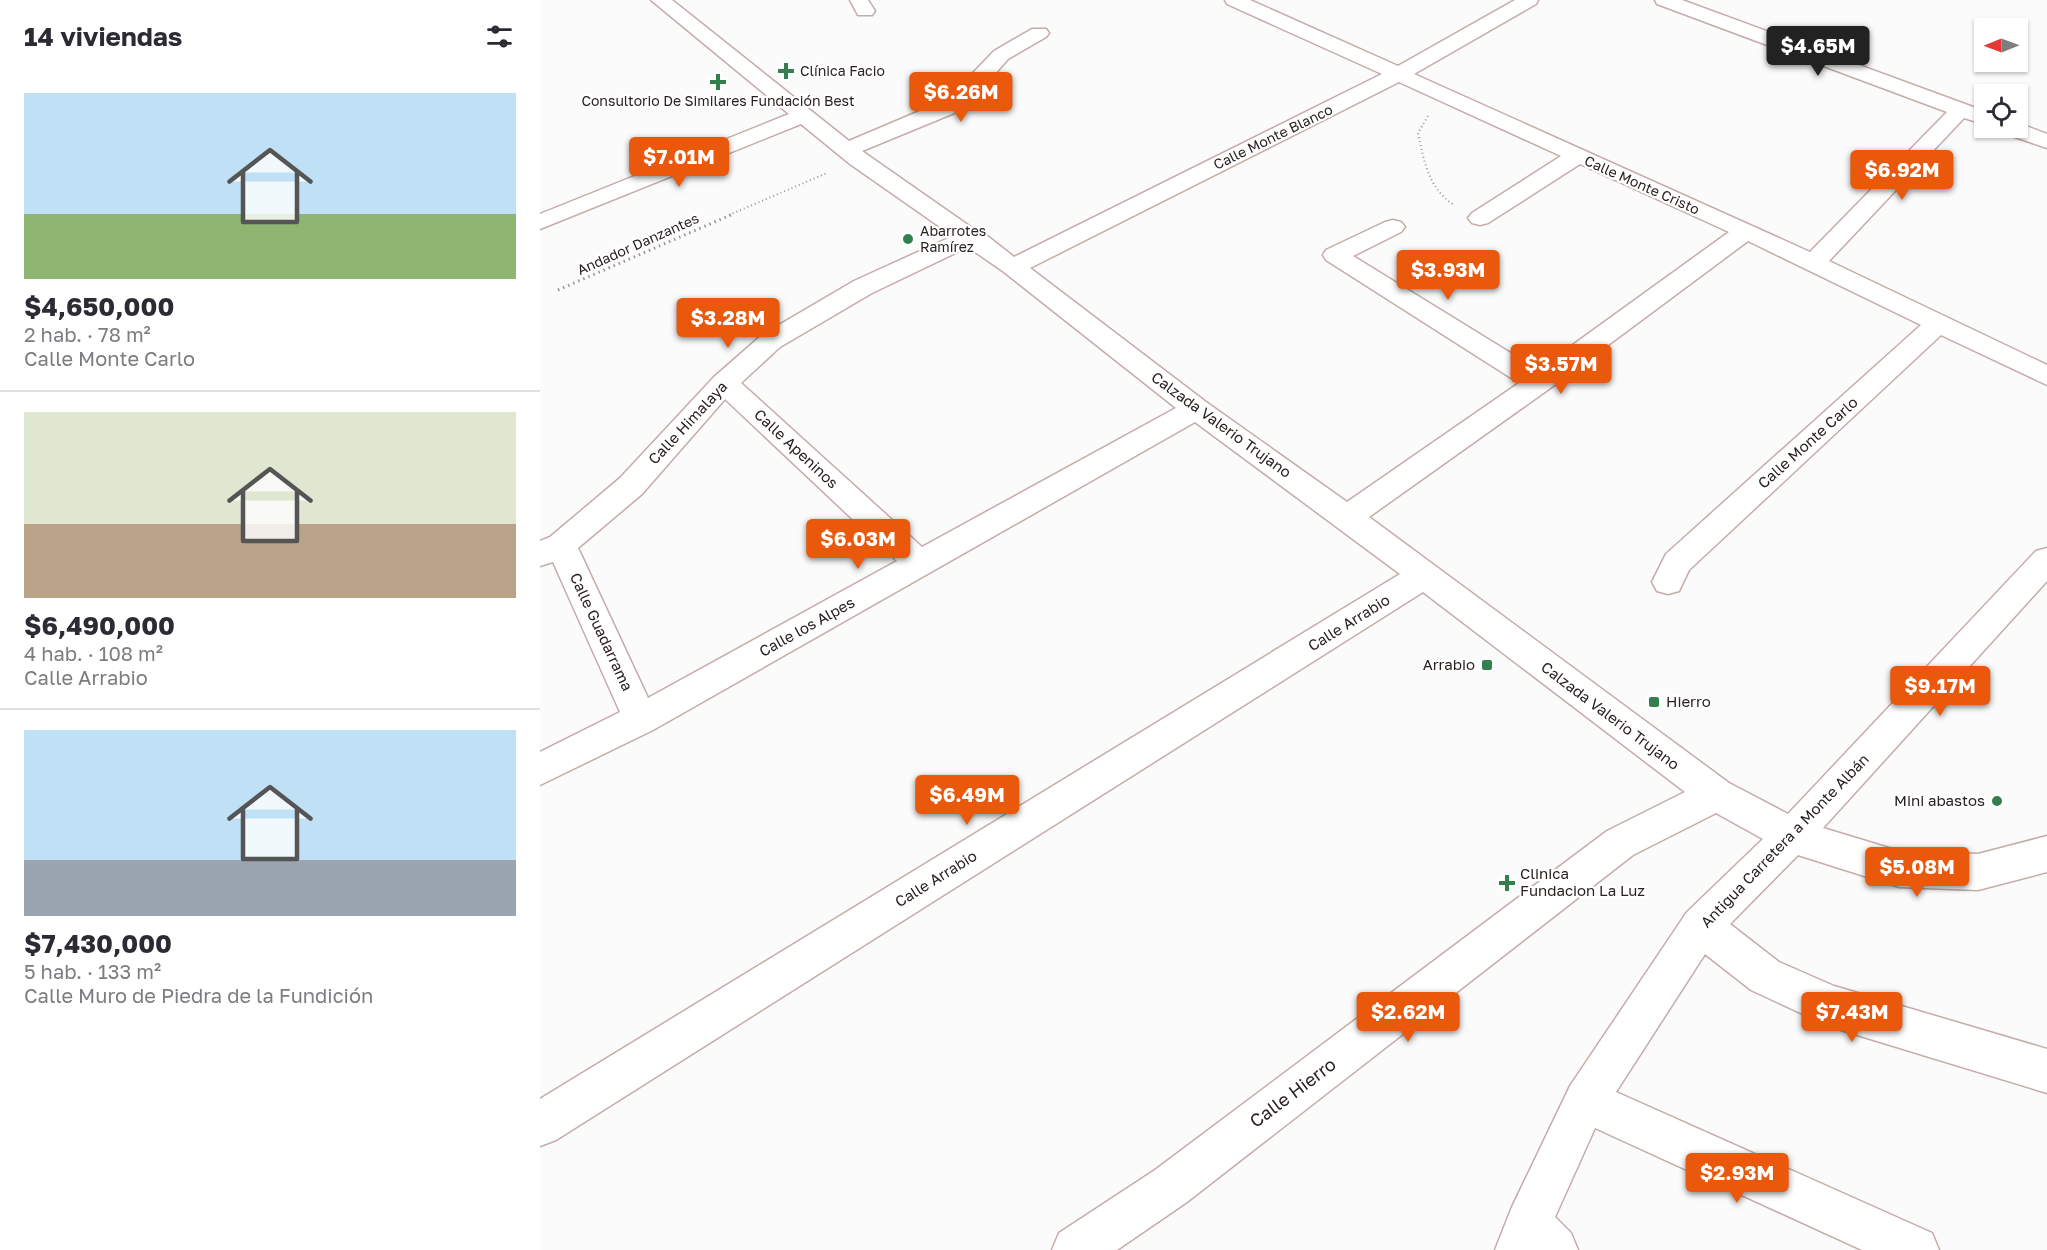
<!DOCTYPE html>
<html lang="es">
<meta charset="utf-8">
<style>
body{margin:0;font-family:"Golos Text",sans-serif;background:#f7f7f7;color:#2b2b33;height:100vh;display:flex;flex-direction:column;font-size:22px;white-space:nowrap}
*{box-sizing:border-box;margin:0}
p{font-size:20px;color:#7c7c81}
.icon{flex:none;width:33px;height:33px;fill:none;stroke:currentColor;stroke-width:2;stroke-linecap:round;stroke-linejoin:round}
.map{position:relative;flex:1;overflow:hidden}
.details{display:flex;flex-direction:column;background:#fff;width:540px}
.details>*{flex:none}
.needle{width:39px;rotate:269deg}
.controls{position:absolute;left:1434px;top:18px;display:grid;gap:12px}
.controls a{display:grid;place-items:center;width:54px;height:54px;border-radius:0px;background:#fff;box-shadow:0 2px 4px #0004;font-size:30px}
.price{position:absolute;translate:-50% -51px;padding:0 14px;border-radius:6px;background:#ea580c;color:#fff;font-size:20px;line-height:39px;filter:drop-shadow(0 2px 3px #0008)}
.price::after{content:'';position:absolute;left:50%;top:36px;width:18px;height:14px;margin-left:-9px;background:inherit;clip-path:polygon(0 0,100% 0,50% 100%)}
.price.selected{background:#222;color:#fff}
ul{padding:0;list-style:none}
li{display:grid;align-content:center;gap:12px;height:318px;padding:0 24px}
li+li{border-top:2px solid #e1e1e2}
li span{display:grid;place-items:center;height:186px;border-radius:0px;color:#555}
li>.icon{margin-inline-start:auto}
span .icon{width:108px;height:108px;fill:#fffc;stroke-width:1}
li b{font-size:26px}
h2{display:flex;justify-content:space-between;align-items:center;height:72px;padding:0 24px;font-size:26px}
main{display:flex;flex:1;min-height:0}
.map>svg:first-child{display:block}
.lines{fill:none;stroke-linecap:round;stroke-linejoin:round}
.minor-casing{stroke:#c4ada8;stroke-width:3}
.path-far1{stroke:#9a9695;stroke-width:2;stroke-dasharray:1 3;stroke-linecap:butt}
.path{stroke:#9a9695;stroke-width:3;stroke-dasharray:1.5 4;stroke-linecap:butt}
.minor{fill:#fff;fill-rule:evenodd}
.poi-dot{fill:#347f4e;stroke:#fff;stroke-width:2}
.labels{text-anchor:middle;stroke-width:4.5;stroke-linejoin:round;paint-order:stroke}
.far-poi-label{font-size:14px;fill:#2a2220;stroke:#fff;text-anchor:start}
.far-street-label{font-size:14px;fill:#2a2220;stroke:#fff}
.street-label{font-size:15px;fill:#2a2220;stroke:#fff}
.poi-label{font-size:15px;fill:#2a2220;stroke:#fff;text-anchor:end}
.near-street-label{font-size:18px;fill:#2a2220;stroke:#fff}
</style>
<main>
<section class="details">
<h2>14 viviendas<svg class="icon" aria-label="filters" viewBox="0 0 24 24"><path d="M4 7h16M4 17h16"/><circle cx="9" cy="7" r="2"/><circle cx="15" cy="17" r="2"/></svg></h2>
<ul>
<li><span style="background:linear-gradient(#bfe0f5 65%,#8fb573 0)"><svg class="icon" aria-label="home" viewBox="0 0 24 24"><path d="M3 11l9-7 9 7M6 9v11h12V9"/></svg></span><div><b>$4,650,000</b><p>2 hab. · 78 m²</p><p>Calle Monte Carlo</p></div></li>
<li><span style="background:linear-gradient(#dfe7d0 60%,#b9a48a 0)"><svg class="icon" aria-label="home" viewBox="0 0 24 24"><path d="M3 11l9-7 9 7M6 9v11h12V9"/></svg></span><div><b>$6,490,000</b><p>4 hab. · 108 m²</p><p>Calle Arrabio</p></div></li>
<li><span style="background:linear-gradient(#bfe0f5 70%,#9aa5b1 0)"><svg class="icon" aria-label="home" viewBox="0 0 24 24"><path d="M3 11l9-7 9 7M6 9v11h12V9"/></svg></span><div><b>$7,430,000</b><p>5 hab. · 133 m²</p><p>Calle Muro de Piedra de la Fundición</p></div></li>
</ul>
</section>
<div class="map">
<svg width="1507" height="1250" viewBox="0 0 1507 1250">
<rect width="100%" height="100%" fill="#fbfbfb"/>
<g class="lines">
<g class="minor-casing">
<path id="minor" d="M111,0h21l177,141 99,-42 46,-48 38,-22h14l3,4 -3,4 -38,22 -44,50 -102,42 113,79 6,1 33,26 368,-183 -155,-70 -2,-4h25l148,66 117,-66h23l-2,4 -122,70 396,178 137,-140 -290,-108 -2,-4h27l302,111v13l-20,-6 -135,143 218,104v20l-106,-50 -252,235 -10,21 -11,3 -11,-3 -5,-9 14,-28 255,-229 -173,-84 -199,148 -180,128 360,266 59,31 248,-263 11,-3v33l-224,247 76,23 79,3 69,-18v36l-69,18 -79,-3 -101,-32 -68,69 49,38 55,24 213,63v44l-216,-66 -80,-37 -46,-36 -89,138 316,141 7,17h-77l-267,-122 -40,89 16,16 7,17h-83l17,-43 58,-121 117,-174 76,-73 -47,-26 -83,42 -446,347 -70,48h-65l7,-17 96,-63 452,-339 78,-39 -262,-200 -867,548 -16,6v-47l860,-525 -205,-152 -542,308 -113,55v-33l80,-40 -67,-150 -13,4v-25l10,-4 70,-59 94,-101 48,-42 92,-54 99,-45 -103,-72 -49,-40 -261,105v-15l249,-100zM859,82l162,74 -89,57 -4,5 4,5 8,2 8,-2 92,-59 149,68 -191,138 -185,-114 48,-24 4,-5 -4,-5 -8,-2 -8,2 -59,28 -3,5 3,5 193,123 -172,119 -141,-100 -176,-134zM428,247l36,25 172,136 -254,139 -181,-164 39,-36 92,-54zM185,399l172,162 -249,137 -70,-150 64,-54z
M310,0h18l7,11 -3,4h-14z
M1478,123l29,11v14l-44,-15 -3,-5h18z"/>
</g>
<path class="path-far1" d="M888,116l-10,17c6,28 10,55 36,72
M189,215l98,-42"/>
<path class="path" d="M18,290l175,-76"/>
<use href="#minor" class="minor"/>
</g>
<g class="poi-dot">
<path d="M243 62h6v6h6v6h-6v6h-6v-6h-6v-6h6z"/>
<path d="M175 73h6v6h6v6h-6v6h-6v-6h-6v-6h6z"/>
<circle cx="368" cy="239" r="6"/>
<rect x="941" y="659" width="12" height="12" rx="3"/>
<rect x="1108" y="696" width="12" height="12" rx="3"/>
<circle cx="1457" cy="801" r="6"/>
<path d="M964 874h6v6h6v6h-6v6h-6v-6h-6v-6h6z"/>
</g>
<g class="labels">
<g class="far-poi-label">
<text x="260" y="76">Clínica Facio</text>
<text x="178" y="106" text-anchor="middle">Consultorio De Similares Fundación Best</text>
<text x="380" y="236">Abarrotes<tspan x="380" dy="16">Ramírez</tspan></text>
</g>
<g class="far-street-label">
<text transform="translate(733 137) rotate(-26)" y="5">Calle Monte Blanco</text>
<text transform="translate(1102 185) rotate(24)" y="5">Calle Monte Cristo</text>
<text transform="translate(98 244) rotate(-24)" y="5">Andador Danzantes</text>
</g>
<g class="street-label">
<text transform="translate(148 423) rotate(-47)" y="5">Calle Himalaya</text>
<text transform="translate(681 425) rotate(36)" y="5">Calzada Valerio Trujano</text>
<text transform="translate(1268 443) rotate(-42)" y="5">Calle Monte Carlo</text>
<text transform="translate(256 449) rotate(43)" y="5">Calle Apeninos</text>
<text transform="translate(809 623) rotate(-32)" y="5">Calle Arrabio</text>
<text transform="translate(267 627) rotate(-29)" y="5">Calle los Alpes</text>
<text transform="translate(61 632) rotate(65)" y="5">Calle Guadarrama</text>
<text transform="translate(1070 716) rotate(37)" y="5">Calzada Valerio Trujano</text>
<text transform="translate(1245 841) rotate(-46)" y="5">Antigua Carretera a Monte Albán</text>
<text transform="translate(396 879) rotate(-32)" y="5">Calle Arrabio</text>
</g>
<g class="poi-label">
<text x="935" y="670">Arrabio</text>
<text x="1126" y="707" text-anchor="start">Hierro</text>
<text x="1445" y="806">Mini abastos</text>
<text x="980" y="879" text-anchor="start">Clinica<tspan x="980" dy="17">Fundacion La Luz</tspan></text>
</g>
<g class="near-street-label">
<text transform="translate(753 1093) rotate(-37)" y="6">Calle Hierro</text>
</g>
</g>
</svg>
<div class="controls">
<a><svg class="needle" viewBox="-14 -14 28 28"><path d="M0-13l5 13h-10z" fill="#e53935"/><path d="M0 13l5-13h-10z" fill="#7c7c81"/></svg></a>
<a><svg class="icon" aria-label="locate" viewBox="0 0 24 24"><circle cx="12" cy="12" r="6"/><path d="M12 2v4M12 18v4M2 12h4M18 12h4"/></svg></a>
</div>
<b class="price selected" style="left:1278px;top:77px">$4.65M</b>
<b class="price" style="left:421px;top:123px">$6.26M</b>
<b class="price" style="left:139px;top:188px">$7.01M</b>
<b class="price" style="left:1362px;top:201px">$6.92M</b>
<b class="price" style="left:908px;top:301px">$3.93M</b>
<b class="price" style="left:188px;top:349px">$3.28M</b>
<b class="price" style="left:1021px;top:395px">$3.57M</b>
<b class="price" style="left:318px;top:570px">$6.03M</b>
<b class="price" style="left:1400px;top:717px">$9.17M</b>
<b class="price" style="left:427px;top:826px">$6.49M</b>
<b class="price" style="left:1377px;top:898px">$5.08M</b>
<b class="price" style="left:868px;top:1043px">$2.62M</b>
<b class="price" style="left:1312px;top:1043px">$7.43M</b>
<b class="price" style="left:1197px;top:1204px">$2.93M</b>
</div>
</main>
